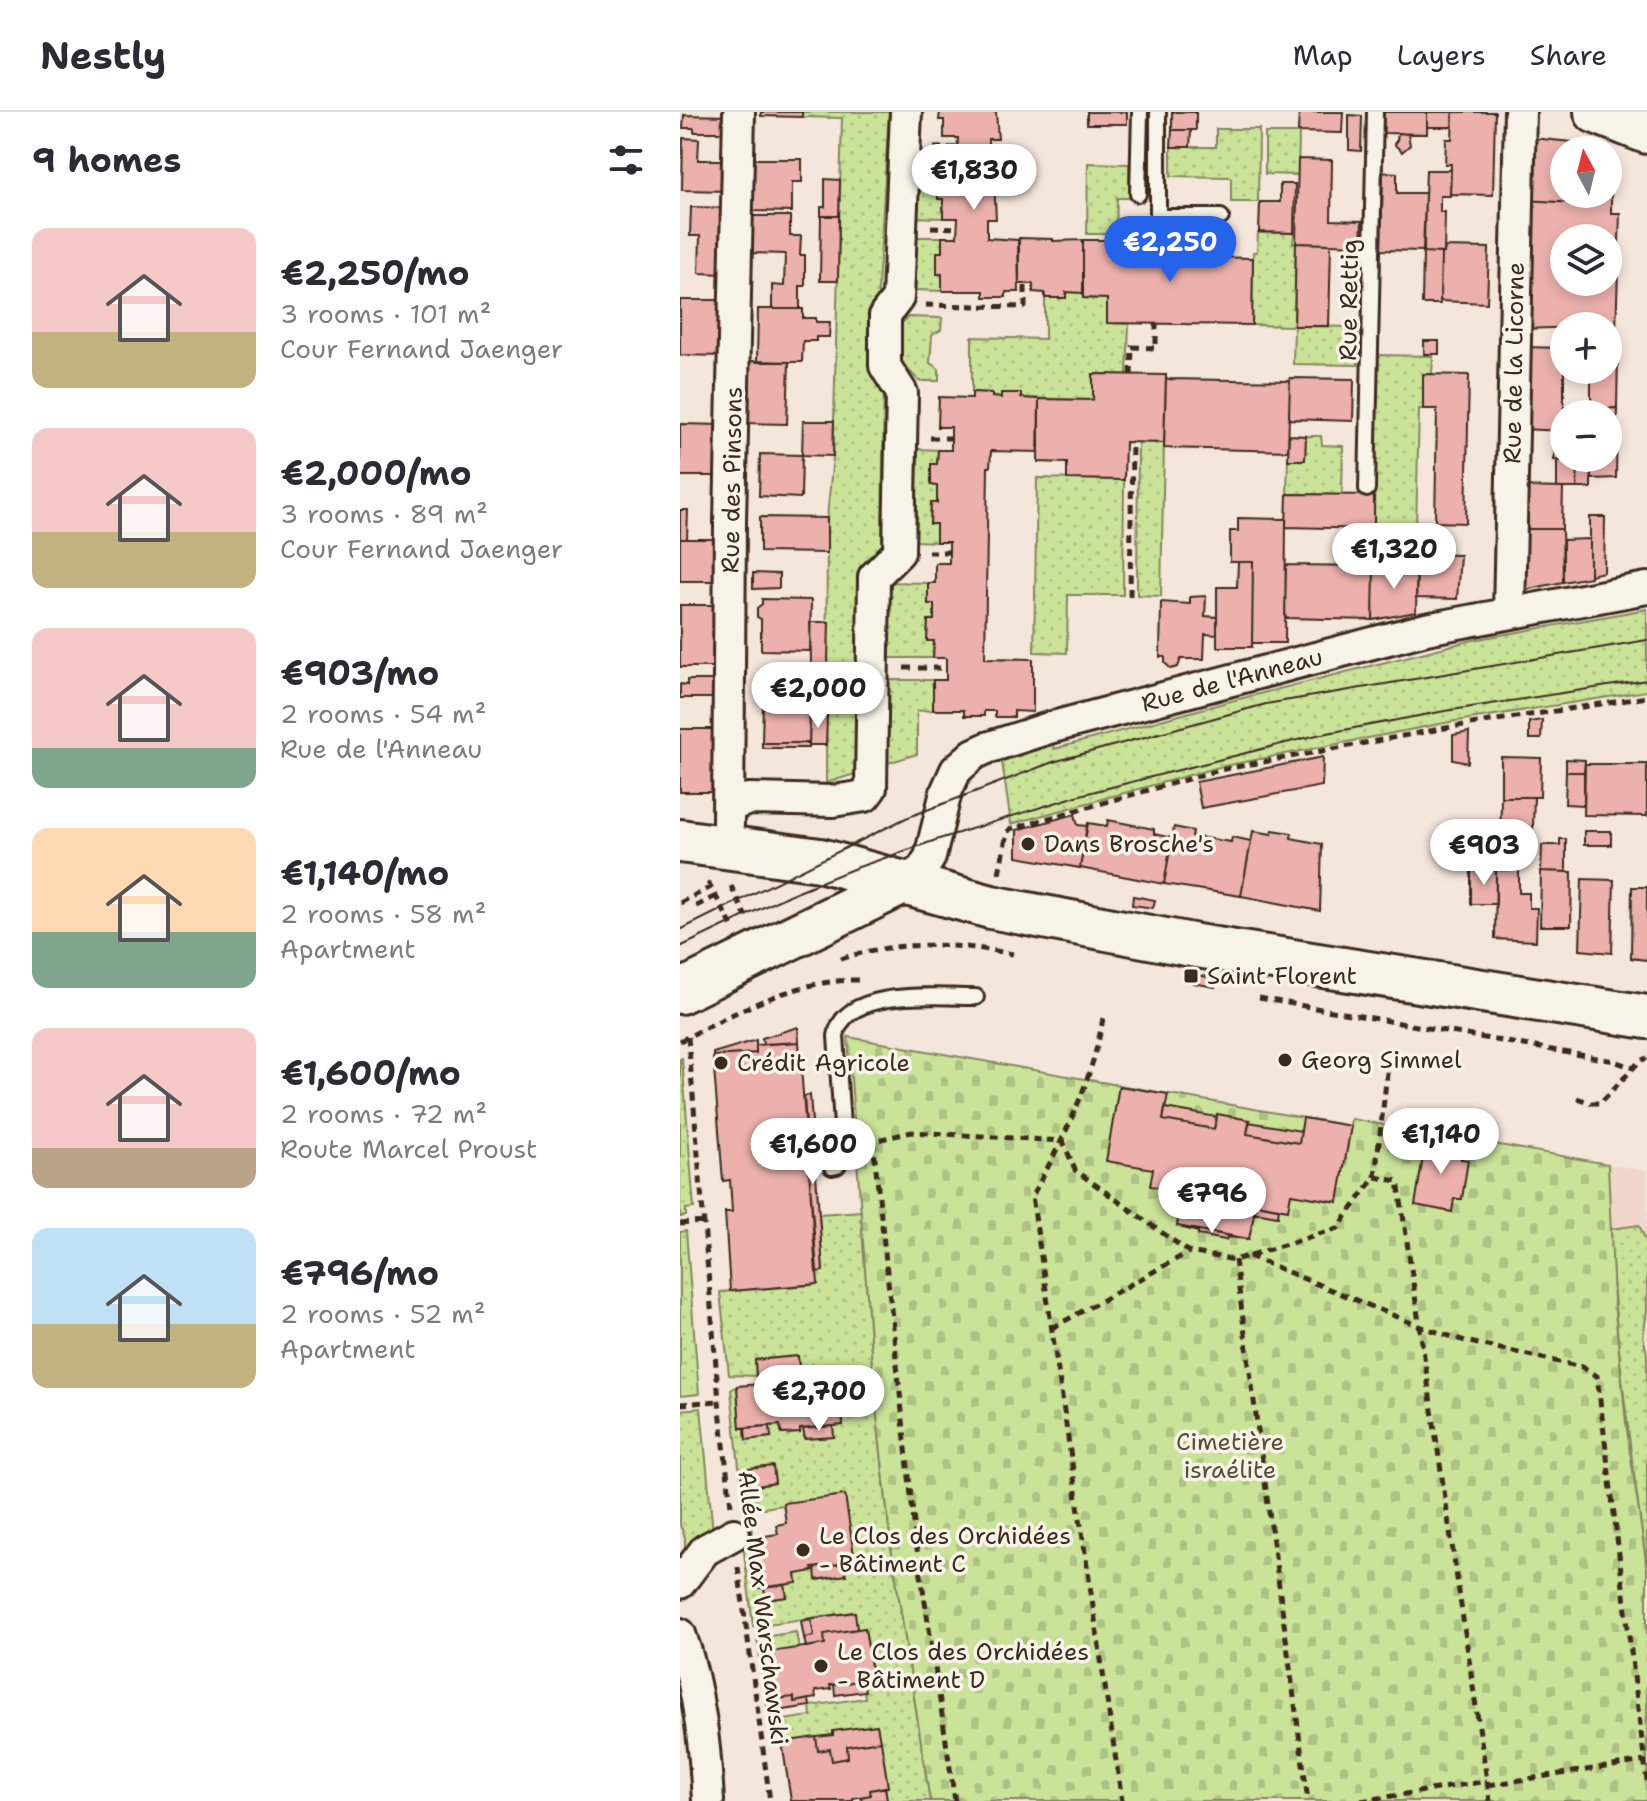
<!DOCTYPE html>
<meta charset="utf-8">
<style>
body{margin:0;font-family:"Shantell Sans",sans-serif;background:#f2f2f3;color:#2b2b33;height:100vh;display:flex;flex-direction:column;font-size:30px;white-space:nowrap}
*{box-sizing:border-box;margin:0}
p{font-size:26px;color:#7c7c81}
.icon{flex:none;width:44px;height:44px;fill:none;stroke:currentColor;stroke-width:2;stroke-linecap:round;stroke-linejoin:round}
.map{position:relative;flex:1;overflow:hidden}
.details{display:flex;flex-direction:column;background:#fff;width:680px}
.details>*{flex:none}
.needle{width:52px;rotate:353deg}
.buttons{position:absolute;left:870px;top:24px;display:grid;gap:16px}
.buttons a{display:grid;place-items:center;width:72px;height:72px;border-radius:50%;background:#fff;box-shadow:0 4px 12px #0003;font-size:40px}
.price{position:absolute;translate:-50% -68px;padding:0 18px;border-radius:28px;background:#fff;color:#222;font-size:26px;line-height:52px;filter:drop-shadow(0 2px 4px #0008)}
.price::after{content:'';position:absolute;left:50%;top:48px;width:24px;height:18px;margin-left:-12px;background:inherit;clip-path:polygon(0 0,100% 0,50% 100%)}
.price.current{background:#2563eb;color:#fff}
ul{padding:0;list-style:none}
li{display:flex;align-items:center;gap:24px;height:200px;padding:0 32px}
li span{display:grid;place-items:center;flex:none;width:224px;height:160px;border-radius:16px;color:#555}
li>.icon{margin-inline-start:auto}
span .icon{width:96px;height:96px;fill:#fffc;stroke-width:1}
li b{font-size:34px}
h2{display:flex;justify-content:space-between;align-items:center;height:96px;padding:0 32px;font-size:34px}
header{display:flex;align-items:center;gap:48px;box-sizing:border-box;height:112px;padding:0 40px;background:#fff;border-bottom:2px solid #e1e1e2}
header strong{font-size:38px}
nav{display:flex;gap:44px;margin-inline-start:auto;font-size:28px}
main{display:flex;flex:1;min-height:0}
.map>svg:first-child{display:block}
.built{fill:#f2d6ce}
.grass{fill:url(#grass-dots);stroke:#82865c;stroke-width:2}
.cemetery{fill:url(#cemetery-stones);stroke:#82865c;stroke-width:2}
.building{fill:#ecb1ac;stroke:#3b2a1e;stroke-width:2;fill-rule:evenodd}
.lines{fill:none;stroke-linecap:round;stroke-linejoin:round}
.lane-casing{stroke:#3b2a1e;stroke-width:20}
.street-casing{stroke:#3b2a1e;stroke-width:36}
.secondary-casing{stroke:#3b2a1e;stroke-width:48}
.path{stroke:#3b2a1e;stroke-width:5;stroke-dasharray:8 6;stroke-linecap:butt}
.lane{stroke:#f7f3e8;stroke-width:14}
.street{stroke:#f7f3e8;stroke-width:30}
.secondary{stroke:#f7f3e8;stroke-width:42}
.tram{stroke:#3b2a1e;stroke-width:2}
.poi-dot{fill:#3b2a1e;stroke:#f7f3e8;stroke-width:3}
.labels{text-anchor:middle;stroke-width:7;stroke-linejoin:round;paint-order:stroke}
.street-label{font-size:24px;fill:#3b2a1e;stroke:#f7f3e8}
.poi-label{font-size:24px;fill:#3b2a1e;stroke:#f7f3e8;text-anchor:start}
.park-label{font-size:24px;fill:#584f37;stroke:#f7f3e8}
</style>
<header>
<strong>Nestly</strong>
<nav><a>Map</a><a>Layers</a><a>Share</a></nav>
</header>
<main>
<section class="details">
<h2>9 homes<svg class="icon" aria-label="filters" viewBox="0 0 24 24"><path d="M4 7h16M4 17h16"/><circle cx="9" cy="7" r="2"/><circle cx="15" cy="17" r="2"/></svg></h2>
<ul>
<li><span style="background:linear-gradient(#f6c9c9 65%,#c2b280 0)"><svg class="icon" aria-label="home" viewBox="0 0 24 24"><path d="M3 11l9-7 9 7M6 9v11h12V9"/></svg></span><div><b>€2,250/mo</b><p>3 rooms · 101 m²</p><p>Cour Fernand Jaenger</p></div></li>
<li><span style="background:linear-gradient(#f6c9c9 65%,#c2b280 0)"><svg class="icon" aria-label="home" viewBox="0 0 24 24"><path d="M3 11l9-7 9 7M6 9v11h12V9"/></svg></span><div><b>€2,000/mo</b><p>3 rooms · 89 m²</p><p>Cour Fernand Jaenger</p></div></li>
<li><span style="background:linear-gradient(#f6c9c9 75%,#7fa58c 0)"><svg class="icon" aria-label="home" viewBox="0 0 24 24"><path d="M3 11l9-7 9 7M6 9v11h12V9"/></svg></span><div><b>€903/mo</b><p>2 rooms · 54 m²</p><p>Rue de l'Anneau</p></div></li>
<li><span style="background:linear-gradient(#ffd9b3 65%,#7fa58c 0)"><svg class="icon" aria-label="home" viewBox="0 0 24 24"><path d="M3 11l9-7 9 7M6 9v11h12V9"/></svg></span><div><b>€1,140/mo</b><p>2 rooms · 58 m²</p><p>Apartment</p></div></li>
<li><span style="background:linear-gradient(#f6c9c9 75%,#b9a48a 0)"><svg class="icon" aria-label="home" viewBox="0 0 24 24"><path d="M3 11l9-7 9 7M6 9v11h12V9"/></svg></span><div><b>€1,600/mo</b><p>2 rooms · 72 m²</p><p>Route Marcel Proust</p></div></li>
<li><span style="background:linear-gradient(#bfe0f5 60%,#c2b280 0)"><svg class="icon" aria-label="home" viewBox="0 0 24 24"><path d="M3 11l9-7 9 7M6 9v11h12V9"/></svg></span><div><b>€796/mo</b><p>2 rooms · 52 m²</p><p>Apartment</p></div></li>
</ul>
</section>
<div class="map">
<svg width="967" height="1689" viewBox="0 0 967 1689">
<defs>
<pattern id="grass-dots" width="8" height="8" patternUnits="userSpaceOnUse" patternTransform="scale(2)"><rect width="8" height="8" fill="#cae399"/><path d="M2 2h.1M6 6h.1" fill="none" stroke="#aec383" stroke-width="1.8" stroke-linecap="round"/></pattern>
<pattern id="cemetery-stones" width="16" height="16" patternUnits="userSpaceOnUse" patternTransform="scale(2)"><rect width="16" height="16" fill="#cae399"/><path d="M2 7V4a2 2 0 0 1 4 0v3zM10 15v-3a2 2 0 0 1 4 0v3z" fill="#aec383"/></pattern>
</defs>
<rect width="100%" height="100%" fill="#f5e6dc"/>
<filter id="ink" filterUnits="userSpaceOnUse"><feTurbulence type="fractalNoise" baseFrequency=".0125" numOctaves="2"/><feDisplacementMap in="SourceGraphic" scale="16" xChannelSelector="R" yChannelSelector="G"/><feConvolveMatrix kernelMatrix="1 2 1 2 8 2 1 2 1" color-interpolation-filters="sRGB"/></filter>
<g filter="url(#ink)">
<path class="built" d="M928,1052l39,7v397l-33,-266z"/>
<path class="grass" d="M122,0h87l-15,242 10,23 -2,171 -24,225 -32,10 1,-265 6,-62 9,-338 -40,-1z
M536,17h43l-1,73h-27v-25l-60,-1v-29h45z
M585,21h34l-1,42 -33,-1z
M232,45l32,1v19l-6,1v20l5,1v19l-32,-1z
M408,51l41,1v34h-12l-1,36h-29z
M578,121h36l-1,10h3l-2,83 64,1v38l-65,-1 1,-38 -42,-1 1,-73h4z
M231,125h31v15l-5,1v20l5,1v17l-27,-1 -5,-6z
M386,180l17,1v5l24,1v24l22,1 -2,51 -34,-1v26l-72,-2v-5h-19l-1,5 -9,-1v-4l-20,-1v-55l73,2v-41h21z
M228,205l34,1 -1,12 -9,5 -2,28 9,6v12h-20l-24,-25 1,-27z
M696,243l57,1 -1,18 -9,1v34h-4l-3,120h-42z
M626,324h15l1,9 21,1 -1,49 -55,-1 1,-34h17z
M458,330l26,1 -3,153 -24,-1z
M238,337l20,1 -1,14 -6,1v20l6,1v17h-6l-1,20 6,1v18l-20,-1z
M357,366l87,2 -1,115h-55l-1,58 -33,-1z
M205,470l43,1v20l6,1v16l-6,1 -1,20h7l-1,17h-49z
M967,497v82l-197,31 -231,45 -208,57 -10,-69 51,-17 2,11 177,-48 242,-61z
M203,568h50v30l-16,1v43l-35,11z
M2,946l12,150 -8,1v7l-6,1v-158z
M181,1099l12,167 18,168 39,255h-48l5,-1 -10,-75 -43,6 -1,4 -61,11 -3,-24 42,-6 -1,-10 55,-8 -2,-18 10,-1 -8,-50h-8l-3,-17 -101,14 -12,-99 10,-2 8,63h5l2,12 21,-3 -2,-12 12,-2 -1,-9 16,-3v-3h3l2,12 29,-5c-4,-27 3,-53 -2,-80l-99,16 -3,-22 33,-6 -3,-17 -31,4 -2,-3 -8,-77 6,-4 3,42h5l1,12 24,-3v-11l10,-1 2,9 18,-1v-4h3l2,10 28,-2v-11l10,-2 -4,-49 -39,3 -2,-22 -43,4 1,16 -27,-1 -9,-83 92,-7 4,-13 7,-1 -4,-57z
M959,1113l8,18v68l-4,26 4,16v215c-16,-113 -32,-225 -37,-339z
M6,1119l13,163 -19,2v-164z
M21,1296l13,134 -29,10v-15l-5,-12v-115z
M116,1520l3,16 -30,5 8,58 -9,1 -11,-74z"/>
<path class="cemetery" d="M168,925l502,89 1,-7 257,45 6,138 12,121 21,145v233h-717l-39,-255 -18,-168z"/>
<path class="building" d="M81,0h41v5l-41,-1z
M260,0h56l2,27h-10v21h9v21h-3l2,38h-9v19l31,2 1,52h-13v5h-22v-6h-42v-17h-5v-22h5v-15h15l1,-19h-15v-19h-5v-22h6v-19h13l1,-20h-14v-18h-5z
M407,0h40v12h-40z
M492,0h24v18h-24z
M619,0h44l-1,21 -44,-1z
M704,0h43v22l-44,-1z
M747,0h26l-1,15h-25z
M773,0h42l-2,83 -43,-1 1,-30h-6l1,-25h6z
M4,3l45,1v16h-35v-4h-11z
M669,3l13,1 -1,35 -12,-1z
M492,18h19l-1,17h-19z
M718,21l10,1 2,11 -8,7 -8,-8 3,-4z
M3,26l16,1 -1,21h31l-1,31 -46,-1z
M852,26l40,4 25,8h-33v44h44v-41l8,3 -5,40 -18,-1v9l-68,-4z
M74,47h48v23h-10v30l-39,-1z
M618,47l34,1 -1,60 31,1 -1,24 -65,-2z
M746,58h25l-1,26h-10v16h5l-1,41 -21,-1z
M703,60l14,1v20h28l-1,58 -43,-1z
M145,67l15,1 -1,36h-18v-9h4z
M600,72h15l-1,49 -35,-1 1,-30h20z
M913,83l18,1v17h9l-4,117h-8v-4l-85,3 2,-129 68,4zM884,126h44v44h-44z
M11,95l37,1 -4,66 -25,-1 1,-37h-10z
M73,104h37v20h11l-1,19h5v31h-5v23h-28v-24l12,1 1,-32 -33,-1z
M141,104h18l-1,65h-18z
M339,126l34,1v2l30,-1v53l-17,-1v6h-21v-5l-12,-1v-8h-14z
M472,126h56v19l45,1 -1,67 -145,-2v-24l-24,-1v-58h30v16h39z
M616,131l35,1 -2,82h-35z
M765,135l44,1 -2,55 -47,-2 1,-48h3z
M743,140l18,1 -1,51h-18z
M0,188h41v56l-41,-1z
M78,197h45v9h13v4h14l-1,15h-13v4h-13l-1,21h-45z
M744,229h15v13h-15z
M843,235l41,1v83l-43,-2z
M928,241h10l-1,55 -26,1v-39h17z
M69,249l40,1 -2,62 -39,-1z
M413,262l73,1 -2,68 -39,-1 -1,38 -57,-1v-16l-29,-1 1,-63 54,1z
M743,262l46,1 -3,148 -31,-1 2,-113h-14z
M610,266l64,1 -1,42 -64,-2z
M486,267l124,2 -2,70 -124,-3z
M292,280l20,1v4l9,1v-5h20v5l18,1v53l-48,-1 -1,16h-2l-3,191 48,1v53l-19,-1v6h-19v-6h-11v5h-20v-6h-31v-30h13v-22h-13l1,-17h-7l1,-21h6v-16h-6v-21h7v-20h14v-21h-13v-18h-6l1,-21h6v-17l-6,-1v-21h6l1,-14h13v-23h-13l1,-30 33,1z
M937,296l-1,70 -25,1v-21h17v-44h-17v-5z
M123,309h31l-1,35 -31,-1z
M0,312l43,1v51h-43z
M609,323l17,1 -1,24h-17z
M875,332h9v14h27v3l-37,-1z
M80,342l42,1 -1,43 -42,-2z
M877,349h21l-1,27h-20z
M898,349h13v27h-14z
M840,375l43,1 -1,41h-43z
M607,382l87,1v34l-88,-2z
M0,398h8l-1,29h-7z
M80,405l67,1v35l-67,-1z
M910,405h15l-1,55 -14,3z
M558,406l48,1 -1,124h-33l1,-81h-23v-31h8z
M839,417h43l1,53 -44,9z
M0,427h38v42h-38z
M910,427v38l-27,5v-42z
M737,442l43,1 -3,44 -41,-1z
M558,450h15l-1,85h-35v-60h20z
M606,453l88,1 -1,54 -88,-2z
M694,454h43l-1,46 -43,8z
M73,461l26,1v14l-26,1z
M526,484l-1,20 12,1v18l-12,-1 -1,25h-23l-3,8 -7,2 -6,-6v-6h-5l1,-55 29,2v-7z
M82,487l49,1 -1,51 -49,-1v-31l-4,-2v-9l5,-4z
M0,493h39v62h-39z
M130,510h19l-2,77h-15z
M7,568h31v18h-38v-14l7,1z
M130,587h17v17h-17z
M83,589h47l-1,42h-47z
M130,604h17l-1,29h-17z
M862,608l-1,19h-12v-17z
M0,617h35v63h-35z
M789,620l-1,31 -15,-3v-25z
M82,631h47v5h-47z
M643,645l-1,29 -121,22 -5,-26z
M821,645l40,1 -1,39h-39z
M886,647l19,1 -1,12h-18z
M905,652h62v52l-63,-1z
M886,660h18v33l-19,-1z
M821,685h33l-2,58 -32,-1z
M395,702l3,11 9,1 -7,42 -63,-11v-27z
M428,708l46,9v5l18,4 -8,46 -84,-16 8,-45 19,3z
M494,715l19,4 -1,5 39,6 1,-5 19,4 -10,55 -77,-12z
M593,718l19,3 -1,5 31,6 -2,67 -79,-15 12,-65 19,3z
M904,719h27v14h-27z
M880,727h6v33l-25,-1 1,-26h18z
M816,758h23v23h10v15h8l-1,33 -41,-2z
M816,758v34h-25v-33z
M861,759l31,1 -1,54h-31z
M902,767l32,1 -2,73 -32,-3z
M952,775h15v73l-16,-2z
M453,784l22,4 -2,8 -21,-3z
M515,863l21,3 -1,9 -22,-4z
M118,915l1,15 -36,2 -1,-6z
M76,928v13l-43,3v-3z
M119,930l19,242 -88,7 -5,-79h7l-2,-32 -7,1 -10,-125 43,-3v-8z
M439,974l49,8 -5,26 51,9 3,-15 33,6 -3,14 52,9 4,-25 48,8 -13,76 -47,-8 -3,16 -32,-6 -7,35 -72,-13 6,-35 -33,-5 3,-17 -47,-8z
M130,983l9,119 4,57 -7,1 -12,-176z
M485,996l52,9 -3,12 -51,-9z
M569,1010l52,9 -2,12 -52,-9z
M746,1027l38,7 -3,13 7,1 -6,39h-8l-2,13 -37,-7z
M576,1092l23,4 -1,8 -24,-4z
M500,1115l67,12 -20,-2 -1,3 -28,-5v-3z
M118,1244l2,22 39,-4 4,51 -43,4v4l-18,1 -2,-9 -40,3 -3,-42 40,-3 -1,-9 -20,2 -1,-16z
M90,1314l1,11 -25,3 -1,-12z
M153,1314l1,11 -29,2 -2,-10z
M93,1354l2,17 -31,5 -3,-18z
M165,1383l10,67 -43,6 1,3 -17,3 1,9 -38,5 -7,-50 26,-4 -2,-9 10,-2 -3,-20z
M165,1451l1,12 -30,5 -1,-12z
M105,1473l2,12 -21,3 -2,-12z
M175,1500l2,17 -33,5 1,10 -19,3 -2,-9 10,-2 -3,-17 -10,1z
M131,1507l3,17 -10,2 -3,-17z
M185,1516l8,51 -43,6 1,4 -16,2 1,7 -22,4v-5l-19,2 -6,-47 56,-8 -1,-10z
M183,1568l2,11 -30,4 -1,-10z
M114,1585v5l15,-3 1,7 -33,5 -2,-12z
M197,1613l3,16 -33,5 1,12 -16,3 -2,-12 -12,2 -2,-14 17,-2v-4z
M136,1625l2,14 12,-2 2,12 16,-3 -1,-12 34,-5 7,46 -18,3 1,5 -18,3v3h-62l-9,-59z
M205,1675l2,13 -25,1 -1,-4 10,-2 -1,-5z"/>
<g class="lines">
<g class="lane-casing">
<path id="lane" d="M478,0v105h63
M458,82l2,-82
M687,377l8,-377
M152,1055l5,-1 7,-11 -8,-119c7,-49 103,-39 140,-39"/>
</g>
<g class="street-casing">
<path id="street" d="M829,501l11,-501
M49,694l20,-7 84,2 32,-5 6,-8 3,-211 25,-25 3,-159 -17,-27v-51l13,-17 8,-186
M48,713l2,-303 9,-410
M221,772l21,-14 8,-13 16,-65 10,-22 18,-16 13,-6 62,-20 377,-99 221,-41
M0,1471l25,-33 29,-16
M0,1522c19,52 25,113 28,167"/>
</g>
<g class="secondary-casing">
<path id="secondary" d="M916,0l51,20
M0,729l140,19 171,47 206,39 450,71
M0,880l221,-108"/>
</g>
<path class="path" d="M254,36h24
M251,115l27,1
M246,193l99,2v-23
M451,263l1,-28 24,1v-24
M250,326h21
M248,440h21
M450,484l2,-154
M224,556h43
M319,761l8,-40 3,-4 210,-59 231,-43 196,-30
M28,770l24,44
M51,774l15,31
M0,791l31,-16
M16,794l20,-10
M161,847c55,-19 115,-16 172,-5
M579,886l355,63 19,7
M423,906c-11,64 -39,121 -71,178l90,605
M8,925l31,364 12,105
M0,929c56,-29 116,-62 180,-61
M897,986l14,5h9l40,-42 7,-3
M695,1065l13,-112
M0,1112l24,-2
M569,1144l170,70 46,15 117,26 15,9 50,405
M555,1148l73,541
M372,1216l137,-76
M0,1292l39,-3
M58,1455l32,234
M808,1673l157,-24
M275,1689l-39,-259 -43,-401 39,-9 151,9 12,29 114,82 46,8 103,-32 37,-51 23,4 92,620
M681,1689l126,-20"/>
<use href="#lane" class="lane"/>
<use href="#street" class="street"/>
<use href="#secondary" class="secondary"/>
<path class="tram" d="M0,818l226,-112 147,-56 213,-58 381,-64
M0,835l111,-53 62,-25 83,-29 144,-45 237,-60 128,-24 202,-31"/>
</g>
</g>
<g class="poi-dot">
<circle cx="348" cy="732" r="8"/>
<rect x="503" y="856" width="16" height="16" rx="4"/>
<circle cx="605" cy="948" r="8"/>
<circle cx="41" cy="951" r="8"/>
<circle cx="123" cy="1438" r="8"/>
<circle cx="141" cy="1554" r="8"/>
</g>
<g class="labels">
<g class="street-label">
<text transform="translate(669 188) rotate(-89)" y="8">Rue Rettig</text>
<text transform="translate(834 251) rotate(-89)" y="8">Rue de la Licorne</text>
<text transform="translate(52 368) rotate(-89)" y="8">Rue des Pinsons</text>
<text transform="translate(552 568) rotate(-15)" y="8">Rue de l'Anneau</text>
<text transform="translate(83 1496) rotate(83)" y="8">Allée Max Warschawski</text>
</g>
<g class="poi-label">
<text x="364" y="740">Dans Brosche's</text>
<text x="527" y="872">Saint Florent</text>
<text x="621" y="956">Georg Simmel</text>
<text x="57" y="959">Crédit Agricole</text>
<text x="139" y="1432">Le Clos des Orchidées<tspan x="139" dy="28">- Bâtiment C</tspan></text>
<text x="157" y="1548">Le Clos des Orchidées<tspan x="157" dy="28">- Bâtiment D</tspan></text>
</g>
<g class="park-label">
<text x="550" y="1338">Cimetière<tspan x="550" dy="28">israélite</tspan></text>
</g>
</g>
</svg>
<div class="buttons">
<a><svg class="needle" viewBox="-14 -14 28 28"><path d="M0-13l5 13h-10z" fill="#e53935"/><path d="M0 13l5-13h-10z" fill="#7c7c81"/></svg></a>
<a><svg class="icon" aria-label="layers" viewBox="0 0 24 24"><path d="M12 4l9 5-9 5-9-5zM3 14l9 5 9-5"/></svg></a>
<a>+</a>
<a>−</a>
</div>
<b class="price" style="left:294px;top:100px">€1,830</b>
<b class="price current" style="left:490px;top:172px">€2,250</b>
<b class="price" style="left:714px;top:479px">€1,320</b>
<b class="price" style="left:138px;top:618px">€2,000</b>
<b class="price" style="left:804px;top:775px">€903</b>
<b class="price" style="left:761px;top:1064px">€1,140</b>
<b class="price" style="left:133px;top:1074px">€1,600</b>
<b class="price" style="left:532px;top:1123px">€796</b>
<b class="price" style="left:139px;top:1321px">€2,700</b>
</div>
</main>
